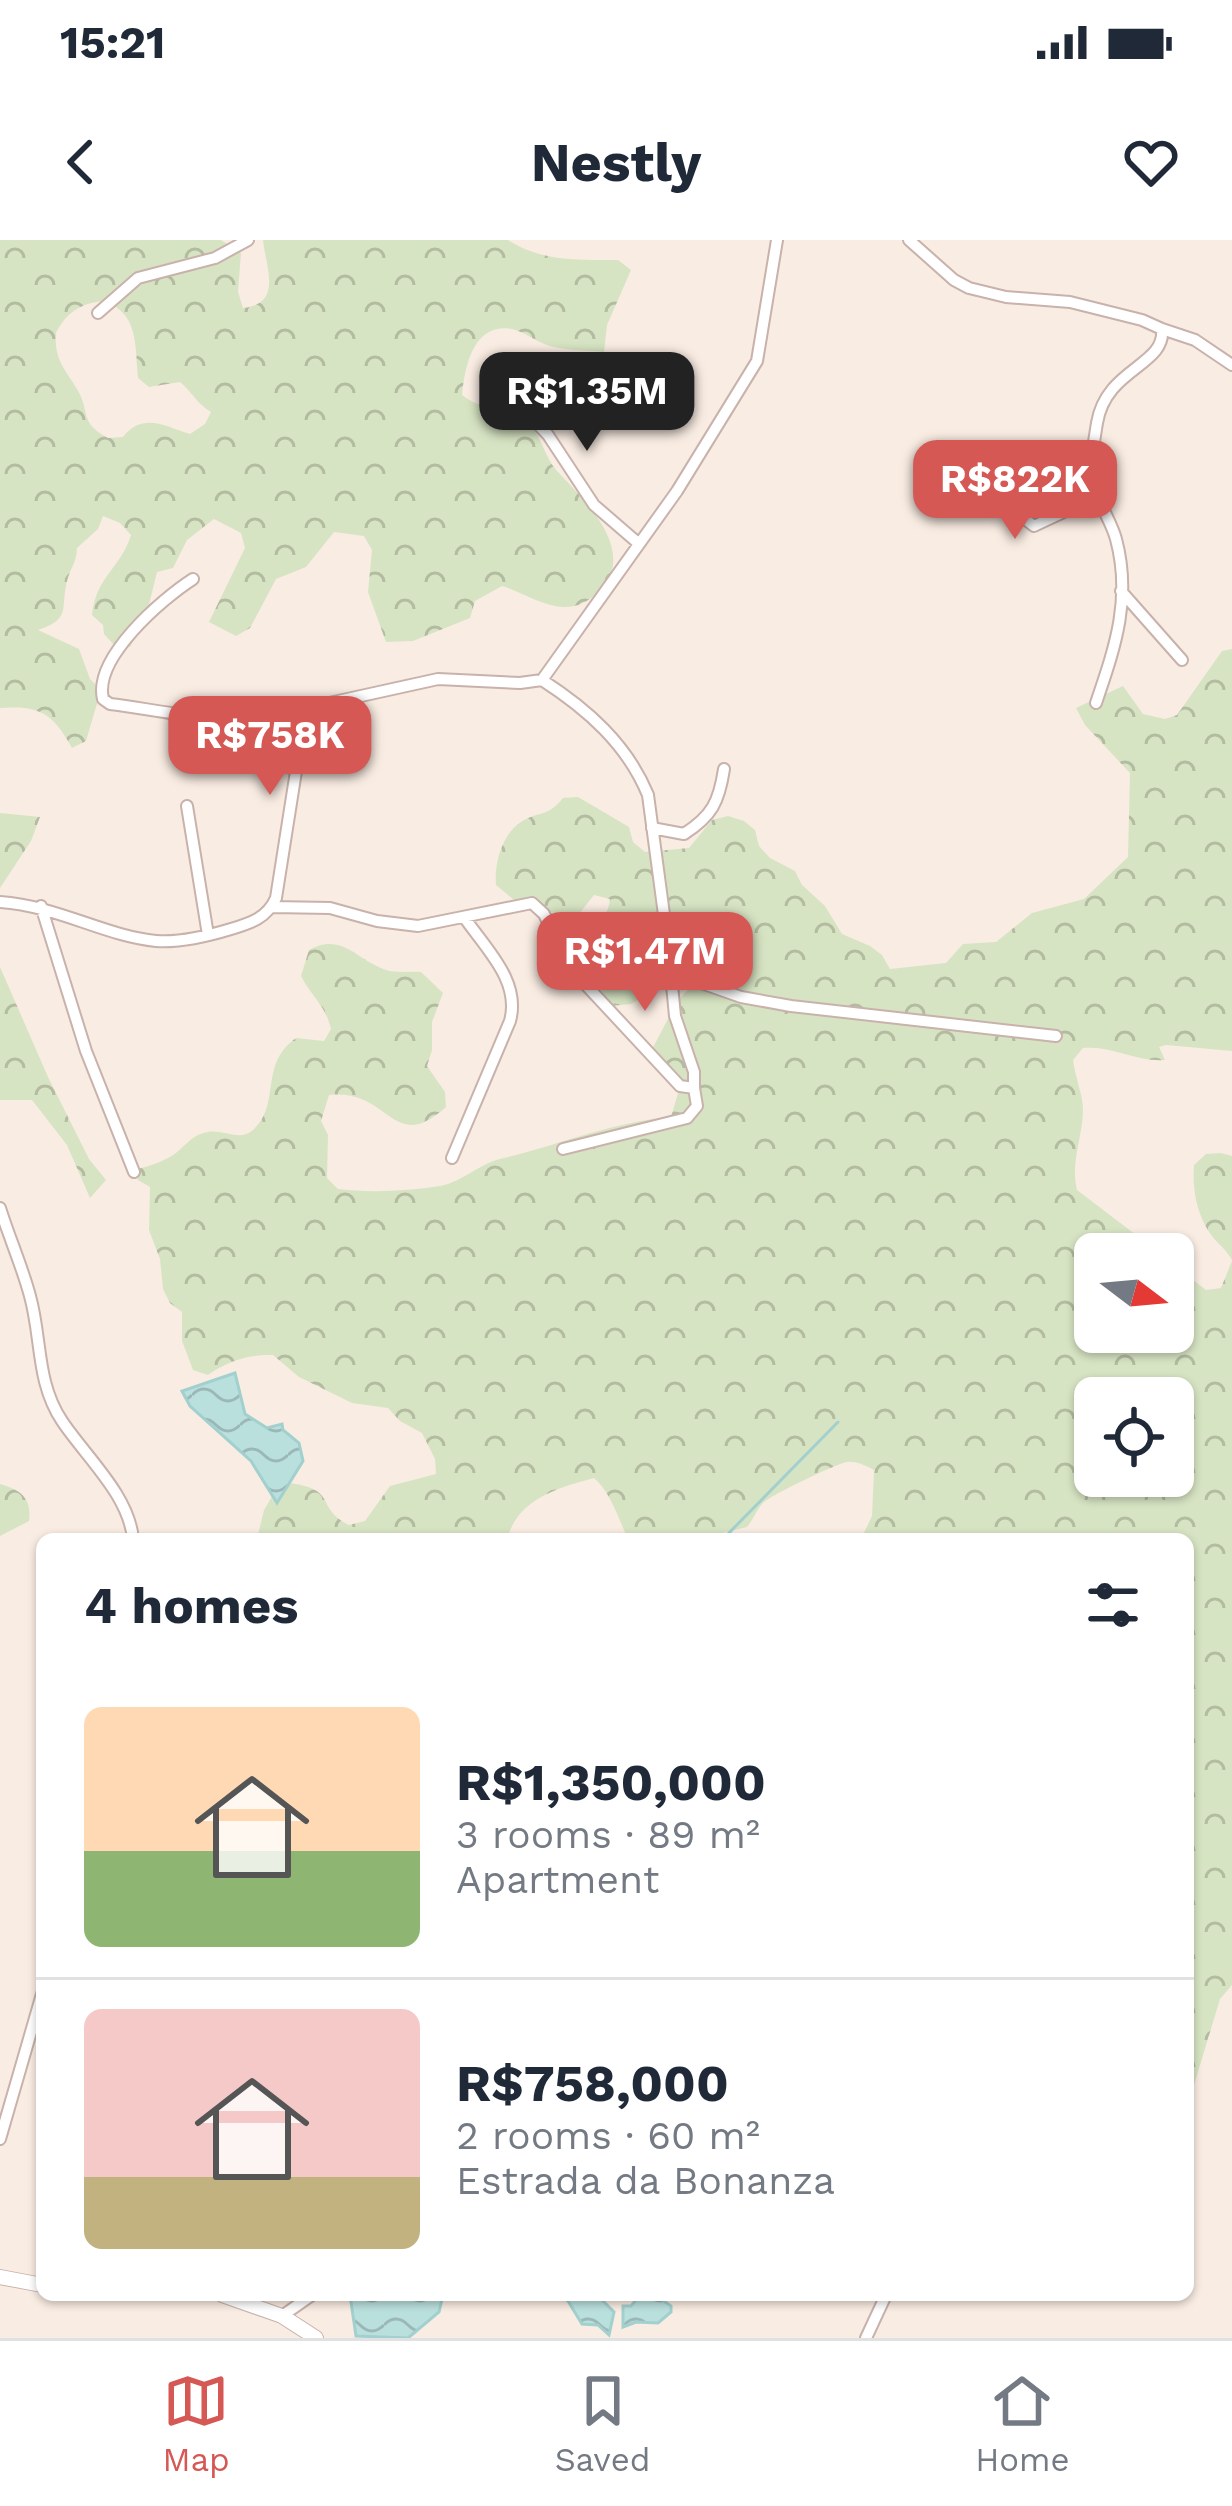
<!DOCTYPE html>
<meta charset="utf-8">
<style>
body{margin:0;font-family:"Work Sans",sans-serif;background:#f6f6f7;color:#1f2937;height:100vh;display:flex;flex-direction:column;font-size:45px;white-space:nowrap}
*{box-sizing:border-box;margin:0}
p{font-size:39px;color:#747a83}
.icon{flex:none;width:66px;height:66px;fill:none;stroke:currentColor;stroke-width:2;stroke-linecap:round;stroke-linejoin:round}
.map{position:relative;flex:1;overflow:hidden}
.side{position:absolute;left:36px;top:1293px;width:1158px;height:768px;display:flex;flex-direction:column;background:#fff;border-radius:18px;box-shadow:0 3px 9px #0004}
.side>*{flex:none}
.needle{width:78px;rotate:106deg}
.controls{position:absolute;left:1074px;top:993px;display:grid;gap:24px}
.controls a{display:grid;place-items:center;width:120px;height:120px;border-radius:18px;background:#fff;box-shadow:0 3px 9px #0004;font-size:60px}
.price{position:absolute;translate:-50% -102px;padding:0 27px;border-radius:24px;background:#d65855;color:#fff;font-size:39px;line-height:78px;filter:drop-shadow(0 3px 6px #0008)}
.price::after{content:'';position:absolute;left:50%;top:72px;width:36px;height:27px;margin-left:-18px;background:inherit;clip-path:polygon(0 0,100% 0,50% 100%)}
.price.on{background:#222;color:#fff}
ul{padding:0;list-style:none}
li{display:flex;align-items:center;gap:36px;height:300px;padding:0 48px}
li+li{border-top:3px solid #e0e1e3}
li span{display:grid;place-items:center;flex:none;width:336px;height:240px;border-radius:18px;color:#555}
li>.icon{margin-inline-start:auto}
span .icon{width:144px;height:144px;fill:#fffc;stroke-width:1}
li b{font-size:51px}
h2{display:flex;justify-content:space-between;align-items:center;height:144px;padding:0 48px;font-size:51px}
.status{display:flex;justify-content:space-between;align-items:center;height:84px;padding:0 60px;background:#fff;direction:ltr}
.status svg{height:33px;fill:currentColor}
header{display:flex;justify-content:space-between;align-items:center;height:156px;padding:0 48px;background:#fff;font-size:54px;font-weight:700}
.menu{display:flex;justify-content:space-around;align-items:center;height:168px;border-top:3px solid #e0e1e3;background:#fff;font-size:33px;color:#747a83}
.menu a{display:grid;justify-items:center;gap:6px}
.menu .on{color:#d65855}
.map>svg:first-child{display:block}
.forest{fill:url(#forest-crowns);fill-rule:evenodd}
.water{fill:url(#water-waves);stroke:#a1d0ce;stroke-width:3}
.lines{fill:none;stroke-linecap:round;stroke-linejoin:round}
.stream{stroke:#a1d0ce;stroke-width:3}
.minor-casing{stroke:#c8b2ab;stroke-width:14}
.tertiary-casing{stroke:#c8b2ab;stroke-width:16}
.minor{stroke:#fff;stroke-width:10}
.tertiary{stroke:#fff;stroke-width:14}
</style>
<div class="status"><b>15:21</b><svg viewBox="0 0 49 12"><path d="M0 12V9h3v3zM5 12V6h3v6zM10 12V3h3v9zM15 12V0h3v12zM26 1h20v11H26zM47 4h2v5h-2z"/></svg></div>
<header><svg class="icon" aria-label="back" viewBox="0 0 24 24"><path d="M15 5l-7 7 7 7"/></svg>Nestly<svg class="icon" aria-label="heart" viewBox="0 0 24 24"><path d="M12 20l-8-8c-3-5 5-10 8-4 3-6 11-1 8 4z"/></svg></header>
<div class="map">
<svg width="1232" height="2098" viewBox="0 0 1232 2098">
<defs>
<pattern id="forest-crowns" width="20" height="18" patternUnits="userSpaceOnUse" patternTransform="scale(3)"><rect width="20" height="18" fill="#d7e4c3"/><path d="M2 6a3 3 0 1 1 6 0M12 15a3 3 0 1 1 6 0" fill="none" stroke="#b3bba1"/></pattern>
<pattern id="water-waves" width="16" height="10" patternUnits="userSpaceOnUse" patternTransform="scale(3)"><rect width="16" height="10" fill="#bae0de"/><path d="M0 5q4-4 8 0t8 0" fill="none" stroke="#9bb8b6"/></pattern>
</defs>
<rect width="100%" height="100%" fill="#f9ece2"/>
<path class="forest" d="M0,0h221l20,13 -3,39 5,16c40,-4 23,-40 20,-68h245c34,22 71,20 110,20l13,10 -24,55 -3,27c-18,-2 -40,-1 -57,-7 -12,-4 -22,-13 -35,-16 -38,-7 -47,36 -50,66 19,16 49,13 67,29 13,13 16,34 28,47 28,30 85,83 39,123 -9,8 -20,14 -33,13 -21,-1 -41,-15 -61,-21l-27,15 -5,17 -57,23 -27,1 -18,-50 4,-42 -8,-14 -30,-4 -28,35 -30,12 -26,49 -14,8 -27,-14 36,-74 -4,-15 -27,-14 -27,21 -14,28 -16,4 -11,45 -16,30 -15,-1 -11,-12 -1,-9 -11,-10c4,-39 29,-47 39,-80l-11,-12 -17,-7 -5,13 -21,19c0,15 -9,23 -11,38 -5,25 4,33 -28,44l41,19 11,30 11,11 -15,51 -14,7c-19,-35 -33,-43 -72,-40zM103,61c36,11 32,45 35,77l11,9 31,-5c12,10 17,22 31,30l-6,12 -15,10c-26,-8 -47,-22 -67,3l-15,1c-30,-16 -17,-26 -31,-49 -13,-21 -23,-30 -21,-56 10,-20 25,-30 47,-32z
M1232,409v402l-66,-6 -7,2 6,13c-30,2 -53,-15 -82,-12l-10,12c2,16 10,36 10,49 0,28 -13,53 -6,81l84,64h-66v78h78v-68l33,26 15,-2 11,-27v724l-12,14 -32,106v-566h-327l11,-23 2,-46c-8,-4 -17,-9 -27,-8 -9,1 -76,33 -84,41 -6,6 -10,17 -16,24l-49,12h-70c-9,-19 -18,-48 -34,-61 -37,10 -76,21 -87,61h-250l7,-29 17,-28c61,6 31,24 68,43l16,-4 25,-35 46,-12 -1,-15 -13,-26 -22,-12 -12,-13 -36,-5 -53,-26 -26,-22c-23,-1 -46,6 -65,20l-15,-5 -11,-29v-29l-12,-9 -7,-14 -3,-30 -11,-29 1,-43 -12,-7 -5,-10c10,-2 26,-7 35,-12 16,-8 21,-23 40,-26 15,-3 32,10 45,-2 29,-26 5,-65 43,-92l28,3 7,-12c-5,-23 -20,-33 -30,-53l8,-26c32,-17 45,7 72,18 12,6 26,3 40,4l22,21 -11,29v28l-5,16 18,26 1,15c-54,49 -56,-19 -117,-12l-8,26 7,14 -1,43 11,11c32,4 69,2 102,-3 22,-4 39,-22 60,-27 57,-13 111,-37 171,-42l8,-27 -29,-37 28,-53 33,-33 -4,-15 -31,-4 -13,7 -19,41 -13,8 -21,2 -13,-24 -24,-16 -8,-14c13,-24 42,-22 45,-53l-16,-4 -18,23 -15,1 -12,-9 -30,-6 -23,-19c-2,-21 6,-51 25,-63 16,-11 26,-4 42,-24l15,-1 51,30 4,15 12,10 44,-4 23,-28 16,-4 16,5 11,9 4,16 11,12 25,13 7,14 23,21 17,28 28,12 12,9 8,14 56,-6 17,-19 33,-2 36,-29 52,-14 44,-42 2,-84 -45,-48 -9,-17 47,-22 20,28 22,5 12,-4 45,-64zM1095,1158h78v78h-78z
M0,573l40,4 -9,24 -31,47z
M0,727l48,110 41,82 17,21 -16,18 -23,-53 -35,-45h-32z
M1221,913l11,3v104c-6,-11 -13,-15 -20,-24 -15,-20 -20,-46 -18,-71l12,-11z
M0,1244c21,6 32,14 29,37l-29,15z"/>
<path class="water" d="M235,1133l10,41 22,14 15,-4 1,6 16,13 4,18 -26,42 -26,-42 -61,-55 -8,-15z
M350,2055h93l-4,17 -31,26 -52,-2z
M559,2055l41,3 14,14 -5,23 -11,-10 -16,-1 -14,-23z
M640,2055h15l16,11v6l-13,11 -22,-1 -13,5v-21h8z"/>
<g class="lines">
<path class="stream" d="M723,1299l115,-117"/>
<g class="minor-casing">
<path id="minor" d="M909,0l45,40 15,8 37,9 64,5 72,18 20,9c4,37 -56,39 -65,94 -4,25 -9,48 1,73 5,15 14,28 18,43 16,60 -1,108 -20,164
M98,73l40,-35 77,-20 33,-18
M1162,89l33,11 37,25
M510,155l38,40 46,70 44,38
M946,219l88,67 64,-30
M193,339c-31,20 -100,79 -90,120l7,5c37,4 79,15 116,12 35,-3 47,-20 85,-9
M1121,351l61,69
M542,440c45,29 85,64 106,115l21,157 35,32 37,13 50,9 265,30
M542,440l135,-189 80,-130 20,-121
M187,566l21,129
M652,588l32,6c28,-18 35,-32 40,-65
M0,662c58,4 105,34 156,39 24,2 52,-5 75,-12 20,-6 36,-11 45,-31l27,-171 8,-20 127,-28 82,4 22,-3
M41,666l45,145 48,121
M272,667l58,1 47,13 41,5 114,-23 12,11 28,56 108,116 14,2v-16l-19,-56 -6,-62
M563,909l124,-31 10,-12 -3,-18
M452,918l58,-137c11,-40 -24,-72 -46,-104
M0,968c9,29 22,58 30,88 12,43 6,86 32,125 24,36 67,74 71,118
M0,1899l42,-145
M282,2076l30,-21
M866,2098l20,-43"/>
</g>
<g class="tertiary-casing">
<path id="tertiary" d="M0,2037l42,8
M222,2055l60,21 34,22"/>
</g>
<use href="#minor" class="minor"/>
<use href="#tertiary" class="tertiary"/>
</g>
</svg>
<div class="controls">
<a><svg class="needle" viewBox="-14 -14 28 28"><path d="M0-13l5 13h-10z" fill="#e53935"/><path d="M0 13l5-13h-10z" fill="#747a83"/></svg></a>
<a><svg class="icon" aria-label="locate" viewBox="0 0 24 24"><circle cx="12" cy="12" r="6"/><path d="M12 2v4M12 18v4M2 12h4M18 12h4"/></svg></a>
</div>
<b class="price on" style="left:587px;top:214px">R$1.35M</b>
<b class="price" style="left:1015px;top:302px">R$822K</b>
<b class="price" style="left:270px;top:558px">R$758K</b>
<b class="price" style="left:645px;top:774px">R$1.47M</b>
<section class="side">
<h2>4 homes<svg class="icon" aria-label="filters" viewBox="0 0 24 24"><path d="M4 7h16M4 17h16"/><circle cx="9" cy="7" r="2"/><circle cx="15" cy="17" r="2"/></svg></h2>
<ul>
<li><span style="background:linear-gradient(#ffd9b3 60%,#8fb573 0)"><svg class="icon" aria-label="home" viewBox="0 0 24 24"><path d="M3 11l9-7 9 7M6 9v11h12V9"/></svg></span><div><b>R$1,350,000</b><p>3 rooms · 89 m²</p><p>Apartment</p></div></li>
<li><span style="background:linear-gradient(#f6c9c9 70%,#c2b280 0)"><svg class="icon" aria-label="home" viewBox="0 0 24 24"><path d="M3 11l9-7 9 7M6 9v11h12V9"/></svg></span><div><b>R$758,000</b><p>2 rooms · 60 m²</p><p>Estrada da Bonanza</p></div></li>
</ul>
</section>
</div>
<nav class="menu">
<a class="on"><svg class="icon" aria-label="map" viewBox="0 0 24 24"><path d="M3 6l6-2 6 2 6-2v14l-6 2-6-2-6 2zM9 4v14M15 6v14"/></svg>Map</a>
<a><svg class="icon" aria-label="saved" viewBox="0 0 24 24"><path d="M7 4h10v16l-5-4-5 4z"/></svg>Saved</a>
<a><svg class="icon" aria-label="home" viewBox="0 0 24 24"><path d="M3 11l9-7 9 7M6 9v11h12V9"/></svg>Home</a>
</nav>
